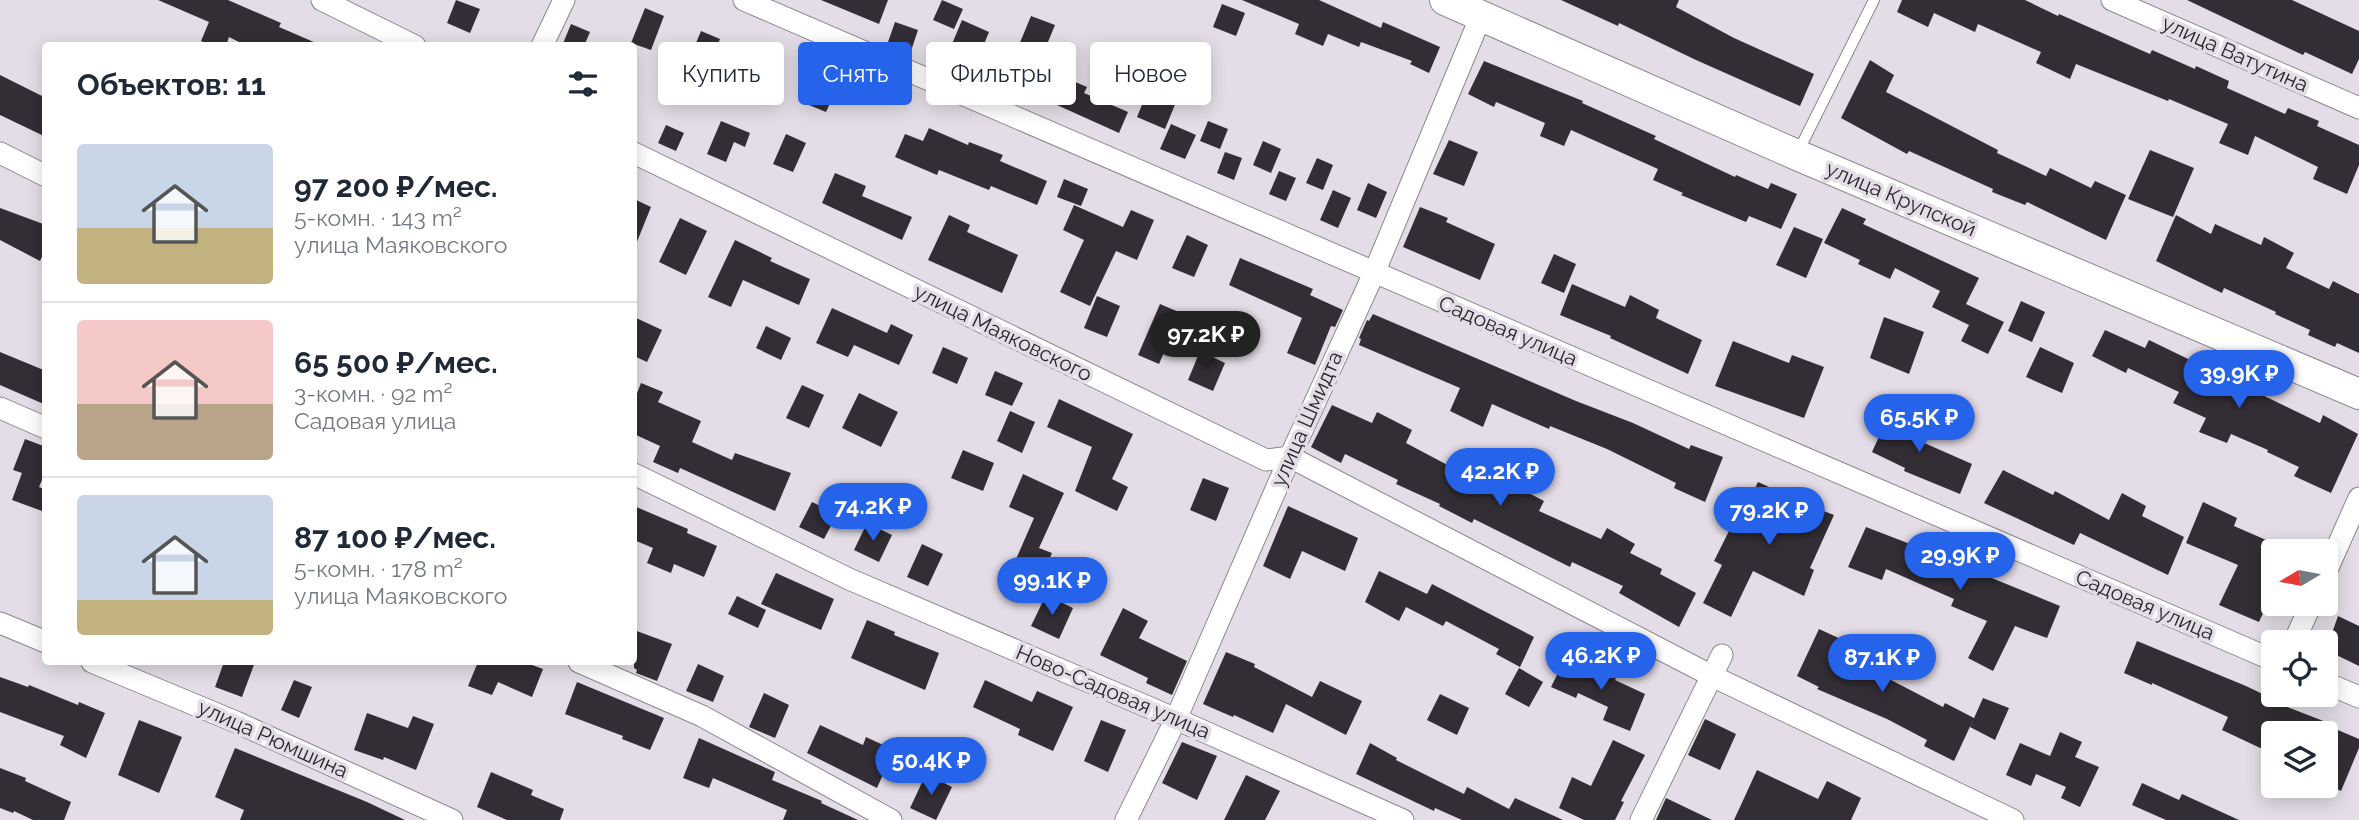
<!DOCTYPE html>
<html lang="ru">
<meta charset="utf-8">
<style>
body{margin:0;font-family:Raleway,sans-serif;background:#f6f6f7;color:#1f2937;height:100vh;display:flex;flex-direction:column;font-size:26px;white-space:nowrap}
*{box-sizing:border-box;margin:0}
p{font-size:23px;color:#747a83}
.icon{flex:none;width:38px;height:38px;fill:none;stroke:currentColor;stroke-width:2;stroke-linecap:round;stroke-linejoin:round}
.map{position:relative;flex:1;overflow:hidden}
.details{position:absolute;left:42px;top:42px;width:595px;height:623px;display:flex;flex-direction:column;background:#fff;border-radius:7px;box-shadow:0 4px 18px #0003}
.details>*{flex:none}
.top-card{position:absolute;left:658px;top:42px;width:665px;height:63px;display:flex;gap:14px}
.needle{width:46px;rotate:260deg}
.tools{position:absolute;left:2261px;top:539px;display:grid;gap:14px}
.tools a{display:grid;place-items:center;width:77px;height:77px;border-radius:7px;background:#fff;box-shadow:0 4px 18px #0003;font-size:35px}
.price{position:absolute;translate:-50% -60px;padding:0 16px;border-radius:24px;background:#2563eb;color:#fff;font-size:23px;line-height:46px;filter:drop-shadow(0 2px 4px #0008)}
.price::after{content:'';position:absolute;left:50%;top:42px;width:21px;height:16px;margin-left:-10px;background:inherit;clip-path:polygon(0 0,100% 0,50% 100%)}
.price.on{background:#222;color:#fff}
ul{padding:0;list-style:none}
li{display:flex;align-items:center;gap:21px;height:175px;padding:0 35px}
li+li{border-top:2px solid #e0e1e3}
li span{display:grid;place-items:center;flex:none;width:196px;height:140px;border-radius:7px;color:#555}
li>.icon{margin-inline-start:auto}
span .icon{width:84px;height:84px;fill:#fffc;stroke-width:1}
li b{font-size:30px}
h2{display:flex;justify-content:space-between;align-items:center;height:84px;padding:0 35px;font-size:30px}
.pill{padding:0 24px;border-radius:7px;background:#fff;box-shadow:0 4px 18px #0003;font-size:24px;line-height:63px}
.pill.on{background:#2563eb;color:#fff}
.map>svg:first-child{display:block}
.building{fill:#332e35}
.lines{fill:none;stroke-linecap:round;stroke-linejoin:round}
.service-casing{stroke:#8d8790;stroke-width:12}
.minor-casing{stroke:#8d8790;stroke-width:23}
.secondary-casing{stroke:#8d8790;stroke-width:32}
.service{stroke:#fff;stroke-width:10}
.minor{stroke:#fff;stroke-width:21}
.secondary{stroke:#fff;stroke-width:30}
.labels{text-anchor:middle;stroke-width:7;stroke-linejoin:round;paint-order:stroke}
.street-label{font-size:21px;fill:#29272a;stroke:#e4dde7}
</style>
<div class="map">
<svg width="2359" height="820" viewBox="0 0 2359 820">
<rect width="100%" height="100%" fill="#e4dde7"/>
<path class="building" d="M158,0h70l53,23 -2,4 44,19h-76l-18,-9 -3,9h-15l-10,-5 8,-19z
M456,0l24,9 -10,24 -23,-10z
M821,0h67l-9,24z
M942,0l21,9 -9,20 -21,-9z
M1242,0h77l62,28 2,-6 57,25 -11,26 -19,-9 2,-3 -51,-19 -2,5 -31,-13 -5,12 -28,-12 4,-10z
M1561,0h118l-3,7 58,31 80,36 -14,32 -104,-46 -77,-37 -1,3z
M1902,0h123l33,16 1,-2 91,40 2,-4 43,19 1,-3 33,15 -2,7 58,26 3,-6 31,13 -2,5 42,19v20l-12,29 -34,-15 5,-12 -63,-31 -7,19 -29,-12 9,-19 -59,-25 -1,2 -92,-37 -6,15 -34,-16 5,-11 -63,-28 -3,8 -41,-19 -6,14 -31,-15z
M2187,0h105l67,31v28l-7,15 -47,-22 -2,3z
M1222,4l23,9 -9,23 -23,-9z
M645,8l19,8 -13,34 -20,-7z
M1031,16l24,9 -17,41 49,21 -3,6 44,19 -9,21 -115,-52z
M962,20l27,12 -15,36 -27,-12z
M895,22l23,8 -7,21 -23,-9z
M571,24l19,8 -6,14h-22z
M701,31l19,8 -15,36 -19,-8z
M757,53l24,11 -11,26 -24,-11z
M1870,60l24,15 -8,17 112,58 -1,3 49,23 4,-8 41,20 4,-7 31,14 -20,45 -79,-38 -2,3 -33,-13 1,-3 -84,-38 -2,3 -66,-36z
M1484,61l99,40 -1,2 74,33 -2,3 81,38 1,-2 32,14 3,-6 26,11 -16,35 -32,-13 -3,6 -65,-27 2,-2 -30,-13 5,-11 -87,-39 -7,16 -24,-10 5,-13 -49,-21 -2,5 -26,-13z
M1155,73l28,12 -18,44 -28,-12z
M0,75l46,23v39l-46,-22z
M814,81l22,9 -10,22 -22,-9z
M721,121l29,12 -5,14 -11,-5 -8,20 -19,-8z
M1208,121l20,8 -8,20 -20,-8z
M1171,124l25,11 -11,24 -25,-10z
M666,125l18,8 -8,18 -18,-8z
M929,128l39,17 1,-3 34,13 -3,6 47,20 -10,24 -46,-19 -2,4 -50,-20 -2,5 -42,-18 10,-23 18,7z
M786,134l20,9 -13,29 -20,-8z
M1449,140l29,12 -14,34 -31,-12z
M1263,141l18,8 -10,24 -18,-8z
M2150,150l44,18 -21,49 -45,-18z
M1225,152l17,6 -8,22 -17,-7z
M1317,158l16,7 -10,25 -17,-7z
M1279,171l17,7 -10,23 -17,-7z
M835,173l31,13 -4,10 50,21 -10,23 -80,-37z
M1064,179l24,10 -7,17 -24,-9z
M1368,183l19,9 -11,26 -19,-8z
M1333,190l18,8 -13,30 -18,-8z
M634,199l17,8 -17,42z
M1074,205l49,22 8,-17 23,10 -17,40 -21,-9 -26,55 -30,-14 24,-52 -21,-10z
M1420,207l28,11 -2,4 49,22 -15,36 -77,-33z
M0,208l46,17v23l-6,13 -40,-21z
M1842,208l24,11 -3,5 116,54 -13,26 38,18 -16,32 -27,-13 8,-16 -37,-18 8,-16 -45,-23 -5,11 -32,-15 2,-4 -36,-17z
M949,215l21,10 -3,7 51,23 -16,38 -74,-33z
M2176,215l35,19 4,-10 46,21 3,-8 30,16 -8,15 43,21 4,-8 26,13v59l-22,-10 -2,4 -27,-12 2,-5 -35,-16 1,-2 -52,-24 -2,5 -66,-32z
M680,218l27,13 -21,44 -27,-13z
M1794,227l29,12 -17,39 -30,-13z
M1187,235l21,10 -14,32 -22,-9z
M735,240l37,18 -2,3 40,18 -11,26 -56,-25 -12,27 -23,-10z
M1554,254l22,10 -12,29 -23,-10z
M1240,258l73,31 -3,6 33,15 -8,17 -4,-1 -16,39 -28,-12 15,-35 -73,-33z
M1572,284l53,23 5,-12 29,15 -3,8 46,22 -14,34 -78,-36 1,-2 -51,-21z
M1097,296l23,10 -13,31 -23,-9z
M2021,301l24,11 -13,30 -24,-11z
M1160,304l21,9 -22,51 -21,-9z
M832,308l55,25 4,-9 22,11 -14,30 -45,-20 -6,12 -32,-14z
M1373,314l203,87 57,22 56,26 2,-4 32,12 -18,45 -31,-14 2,-5 -69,-34 -57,-23 -1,3 -57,-25 -9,23 -33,-16 10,-23 -101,-43 2,-6 -2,-1 8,-18 2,1z
M634,317l28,13 -15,32 -13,-6z
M1884,317l40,15 -15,42 -39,-16z
M766,326l25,12 -10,22 -25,-12z
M2105,330l40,18 4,-8 171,83 3,-8 35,19 -27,59 -37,-17 5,-9 -32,-15 1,-2 -37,-16 -4,9 -28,-11 7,-14 -33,-15 6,-11 -51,-24 -2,5 -34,-17z
M1733,341l56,22 3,-8 32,12 -20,51 -89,-32z
M943,347l25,11 -11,26 -25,-11z
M2040,347l34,16 -12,30 -36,-16z
M1200,351l25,12 -12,28 -25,-11z
M0,352l46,19v34l-46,-20z
M995,371l28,12 -11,23 -27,-11z
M641,383l22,9 -5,10 43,19 -9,21 40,18 3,-7 56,20 -16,38 -95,-43 -2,5 -25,-11 7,-16 -26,-12v-33z
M802,385l22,10 -15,33 -23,-10z
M859,393l39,19 -17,35 -39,-19z
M1059,399l74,35 -21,45 16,8 -11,24 -42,-20 17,-44 -45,-20z
M1332,405l40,18 5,-11 35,18 -6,13 49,26 6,-12 83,44 -5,10 62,28 6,-11 28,16 -5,9 32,16 -2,5 36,19 -17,34 -60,-34 4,-7 -51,-24 -2,5 -96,-48 -2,4 -33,-17 1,-2 -44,-20 2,-4 -53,-26 -4,9 -30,-16z
M1892,408l29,12 -8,18 59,26 -12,30 -56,-23 1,-3 -33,-16z
M1010,411l25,11 -13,31 -25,-12z
M25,439l21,8v24l-7,16 7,3v12l-4,9 -30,-11 10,-27 -9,-3z
M963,450l31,13 -11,28 -32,-13z
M2003,470l50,25 2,-4 54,29 13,-27 24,13 -4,10 42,21 -16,38 -88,-42 -6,12 -90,-42z
M1023,474l41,19 -25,55 13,5 -14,32 -28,-12 24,-55 -25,-11z
M1203,478l26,10 -13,33 -26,-11z
M1758,482l33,15 -1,1 44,17 -24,53 4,2 -10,26 -51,-25 -22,46 -28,-14 19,-38 -8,-4 15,-30 4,2z
M812,502l25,12 -13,25 -25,-12z
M2203,502l34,16 -3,8 39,17v48l-14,31 -40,-17 19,-40 -52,-22z
M634,506l54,23 -1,4 30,13 -13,31 -30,-13 -3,9 -24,-10 6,-15 -19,-8z
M1288,506l70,32 -13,33 -43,-20 -12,28 -27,-13z
M867,523l25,12 -13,27 -25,-12z
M1866,527l70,27 -3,8 13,6 4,-7 110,45 -13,32 -32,-12 -22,45 -25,-13 19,-37 -36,-15 3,-7 -68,-30 -4,11 -34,-13z
M922,544l21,10 -15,32 -21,-9z
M1379,571l48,23 5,-10 102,53 -14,30 -24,-13 3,-5 -53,-28 -3,5 -37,-19 -7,14 -34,-19z
M776,573l58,26 -13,31 -60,-26z
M1046,595l27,13 -14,31 -28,-13z
M737,596l29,14 -8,18 -30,-14z
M1123,608l25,13 -9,17 48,23 -15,34 -26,-12 2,-5 -48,-23z
M2338,616l21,10v40l-33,-16z
M867,620l28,12 -1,3 45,18 -14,37 -74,-32z
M1819,629l50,23 -7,13 81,42 2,-4 29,15 -20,43 -30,-15 3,-6 -40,-21 -70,-30 2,-2 -22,-11z
M634,630l38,14 -15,37 -21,-8 1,-3 -3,-2z
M2137,641l109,45 29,14 -1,2 52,20 -4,11h-49v21l-51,-24 6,-13 -76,-34v2l-28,-12z
M1226,652l29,12 -1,3 58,30 8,-16 42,20 -16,34 -60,-31 -13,29 -39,-18 -1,2 -30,-13z
M1566,657l25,12 2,-4 24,11 -2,4 30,14 -15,37 -27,-11 5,-13 -30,-14 -2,5 -25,-11z
M224,662h31l-13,35 -27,-10z
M478,662h46l19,7 -11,28 -34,-15 -6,13 -24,-9z
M698,664l26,12 -11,26 -27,-11z
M1519,668l24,14 -14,25 -24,-13z
M0,677l28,10 1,-2 49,20 1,-3 26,11 -19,45 -26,-13 4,-9 -64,-24z
M294,680l18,7 -13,31 -18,-8z
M985,680l47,22 5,-11 36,16 -20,44 -35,-16 2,-6 -47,-22z
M577,682l87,36 -14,32 -28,-11 1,-3 -58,-22z
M764,693l25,12 -14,33 -26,-11z
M1440,694l29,14 -12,27 -30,-15z
M1983,698l26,10 -14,32 -25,-13z
M367,713l41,15 5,-12 21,8 -18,46 -32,-13 -1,3 -29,-10z
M1705,719l31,15 -16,36 -32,-15z
M139,720l43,17 -23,56 -41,-18z
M1101,720l25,10 -18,42 -24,-11z
M820,725l43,20 3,-8 28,13 -17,38 -70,-35z
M2326,725l33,14v9l-18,43 -15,-7z
M2060,732l22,10 -7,15 24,10 -19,40 -19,-9 5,-11 -30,-13 -5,12 -25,-11 14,-32 30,13z
M699,738l76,34 -3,8 50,21 -1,2 37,17h-75l4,-10 -74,-32 -4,10 -26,-10z
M1613,740l32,15 -24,46 3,1 -9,18h-31l-25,-12 13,-31 19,9z
M1182,742l35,14 -20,44 -35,-17z
M1370,743l27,15 -1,2 68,34 3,-7 42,22 6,-11 48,22h-101l-27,-12 -1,3 -78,-37z
M235,748l132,54 38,18h-165l4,-10 -29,-13z
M0,768l26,10 -1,3 46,21 -7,18h-31l-19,-9 -1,2 -13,-5z
M1757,770l61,29 9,-18 34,17 -10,22h-117z
M491,772l42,18 -2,5 33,14 -4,11h-53l-30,-13z
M926,774l26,13 -16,33 -26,-12z
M1246,775l34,16 -15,29h-41z
M2142,783l37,17 3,-6 57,26h-73l-34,-15z
M1666,798l46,22h-56z"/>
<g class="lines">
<g class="service-casing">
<path id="service" d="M1798,152l76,-152"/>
</g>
<g class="minor-casing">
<path id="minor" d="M322,0l93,46
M744,0l1529,660
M2112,0l247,108
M542,46l22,-46
M0,153l46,23
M634,153l632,307 24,-3 422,219 301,144
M0,408l46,20
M634,474l215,105 327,140 227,101
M2326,572l33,-74
M0,623l46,19
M2294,642l17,-38
M92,662l144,60 216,98
M579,662l123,54 189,104
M2326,683l33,14
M1126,820l50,-101 114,-262 84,-184 107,-257
M1641,820l81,-165"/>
</g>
<g class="secondary-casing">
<path id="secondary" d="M1445,0l352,155 562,239"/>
</g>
<use href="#service" class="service"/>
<use href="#minor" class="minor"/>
<use href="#secondary" class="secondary"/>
</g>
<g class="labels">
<g class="street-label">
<text transform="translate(2235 54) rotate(24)" y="7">улица Ватутина</text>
<text transform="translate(1901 199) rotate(23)" y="7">улица Крупской</text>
<text transform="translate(1508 331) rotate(23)" y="7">Садовая улица</text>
<text transform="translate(1003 333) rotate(26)" y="7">улица Маяковского</text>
<text transform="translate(1307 419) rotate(-66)" y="7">улица Шмидта</text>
<text transform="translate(2145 605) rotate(23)" y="7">Садовая улица</text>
<text transform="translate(1113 692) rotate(23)" y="7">Ново-Садовая улица</text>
<text transform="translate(273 739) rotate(24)" y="7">улица Рюмшина</text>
</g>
</g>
</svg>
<div class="tools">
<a><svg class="needle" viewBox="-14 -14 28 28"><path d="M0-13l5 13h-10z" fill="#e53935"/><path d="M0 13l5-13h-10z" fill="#747a83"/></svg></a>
<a><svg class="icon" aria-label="locate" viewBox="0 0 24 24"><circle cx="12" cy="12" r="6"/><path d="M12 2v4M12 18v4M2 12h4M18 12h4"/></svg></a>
<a><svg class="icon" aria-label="layers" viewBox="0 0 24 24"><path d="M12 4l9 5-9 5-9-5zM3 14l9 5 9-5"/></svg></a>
</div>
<b class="price on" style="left:1206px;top:371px">97.2K ₽</b>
<b class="price" style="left:2239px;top:410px">39.9K ₽</b>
<b class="price" style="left:1919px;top:454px">65.5K ₽</b>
<b class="price" style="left:1500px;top:508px">42.2K ₽</b>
<b class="price" style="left:873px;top:543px">74.2K ₽</b>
<b class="price" style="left:1769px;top:547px">79.2K ₽</b>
<b class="price" style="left:1960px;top:592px">29.9K ₽</b>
<b class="price" style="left:1052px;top:617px">99.1K ₽</b>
<b class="price" style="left:1601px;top:692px">46.2K ₽</b>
<b class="price" style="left:1882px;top:694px">87.1K ₽</b>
<b class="price" style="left:931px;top:797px">50.4K ₽</b>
<div class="top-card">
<a class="pill">Купить</a>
<a class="pill on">Снять</a>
<a class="pill">Фильтры</a>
<a class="pill">Новое</a>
</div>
<section class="details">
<h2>Объектов: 11<svg class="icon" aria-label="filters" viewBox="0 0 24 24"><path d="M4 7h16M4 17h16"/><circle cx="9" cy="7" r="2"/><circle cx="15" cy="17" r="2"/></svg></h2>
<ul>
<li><span style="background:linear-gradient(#c9d6e8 60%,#c2b280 0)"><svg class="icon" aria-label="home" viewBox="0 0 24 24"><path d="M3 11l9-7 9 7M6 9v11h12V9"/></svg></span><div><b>97 200 ₽/мес.</b><p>5-комн. · 143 m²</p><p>улица Маяковского</p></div></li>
<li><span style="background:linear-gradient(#f6c9c9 60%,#b9a48a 0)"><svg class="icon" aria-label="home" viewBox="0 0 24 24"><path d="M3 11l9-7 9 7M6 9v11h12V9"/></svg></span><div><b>65 500 ₽/мес.</b><p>3-комн. · 92 m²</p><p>Садовая улица</p></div></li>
<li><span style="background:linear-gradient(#c9d6e8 75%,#c2b280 0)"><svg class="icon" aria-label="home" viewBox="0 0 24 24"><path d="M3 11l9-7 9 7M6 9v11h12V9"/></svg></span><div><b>87 100 ₽/мес.</b><p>5-комн. · 178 m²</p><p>улица Маяковского</p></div></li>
</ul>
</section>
</div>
